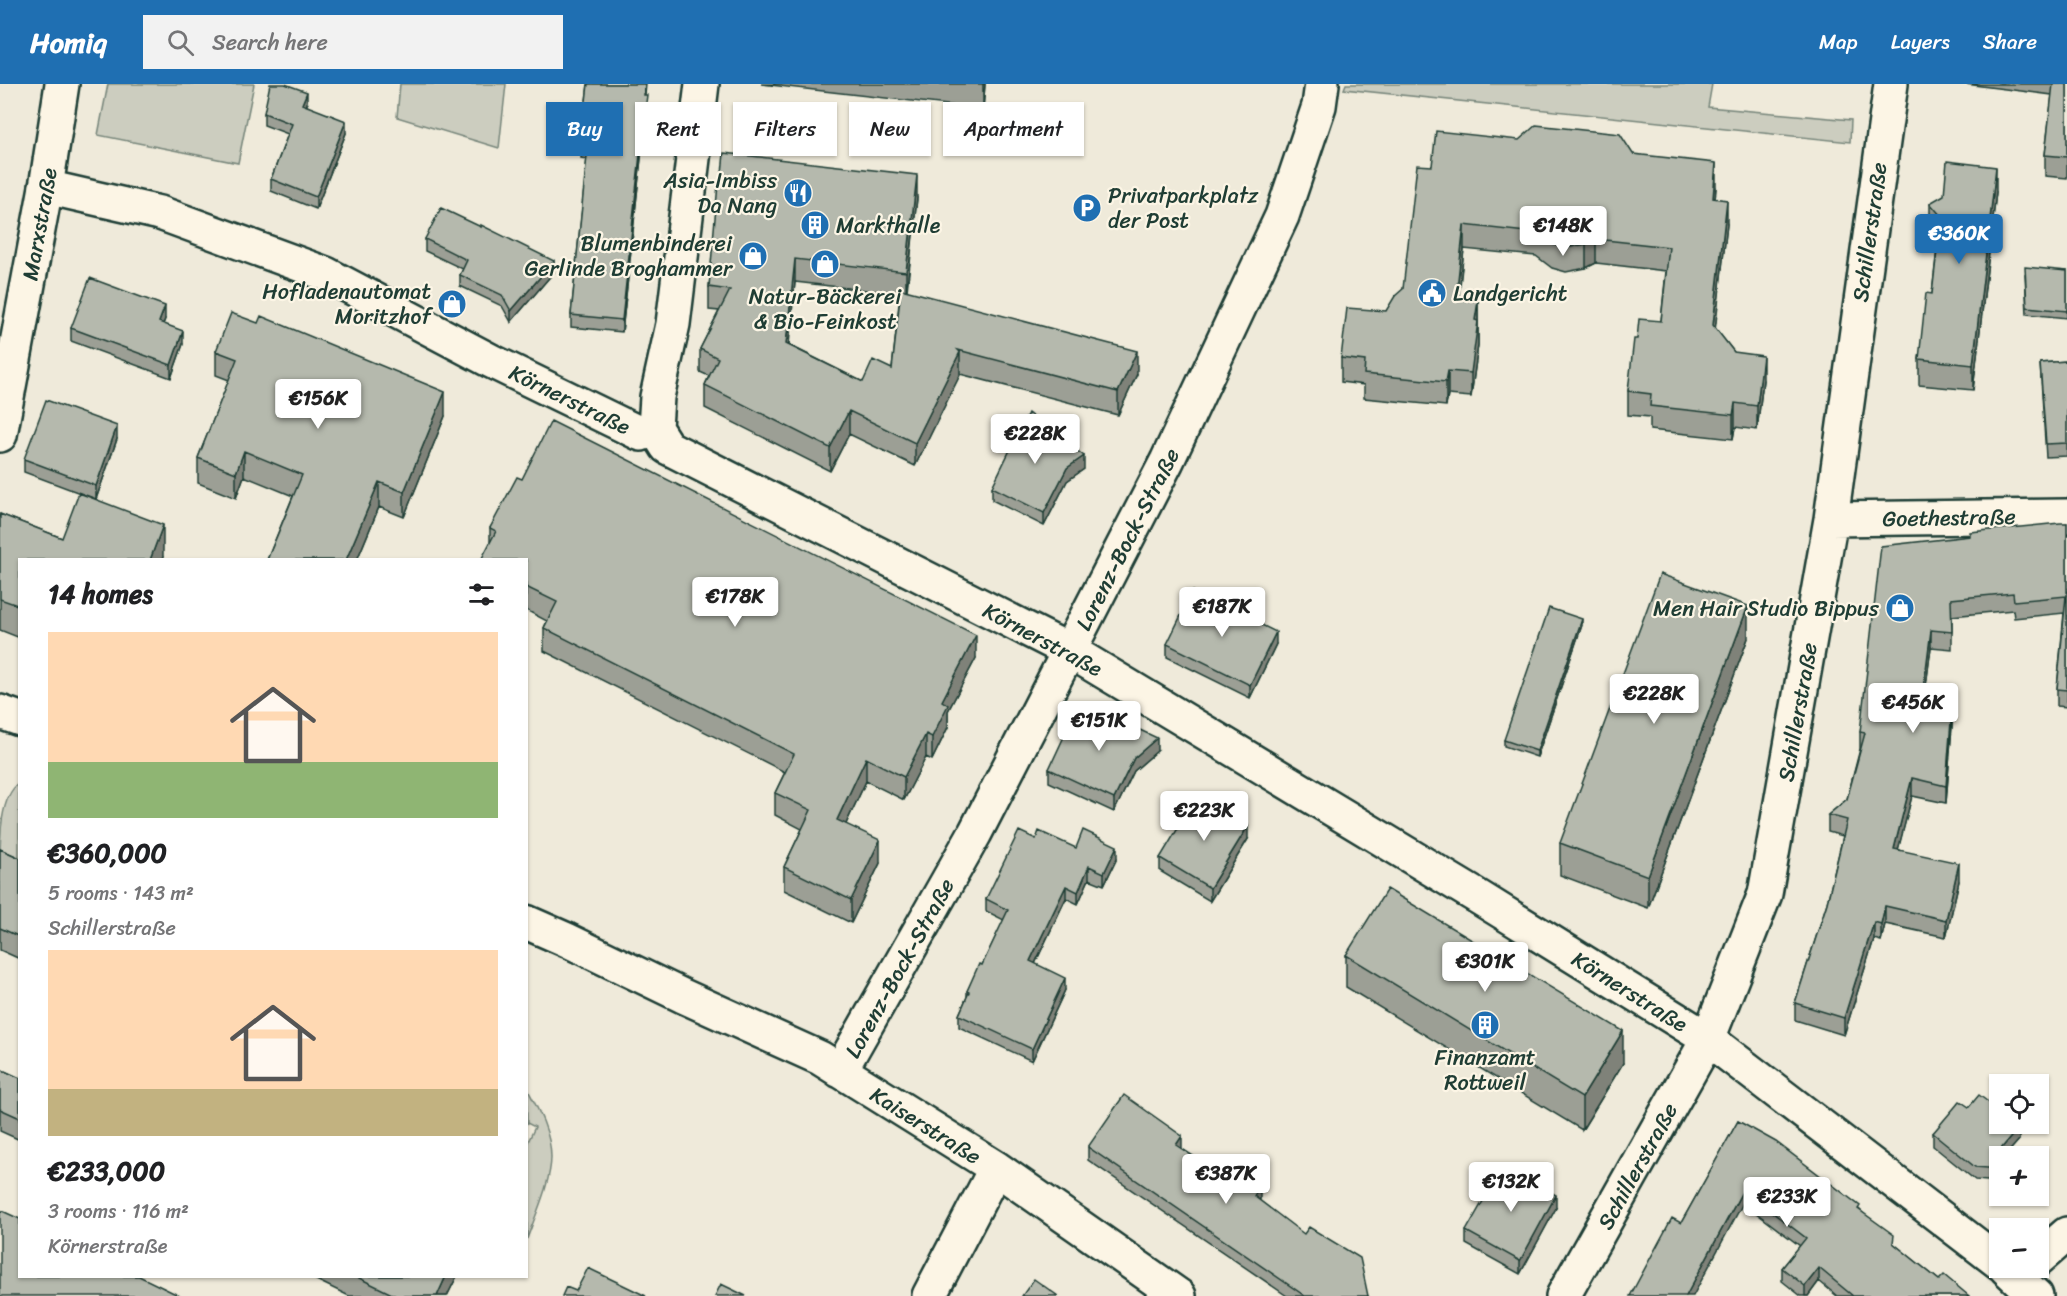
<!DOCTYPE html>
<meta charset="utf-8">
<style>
body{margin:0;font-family:Sriracha,sans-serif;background:#f2f2f2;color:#202124;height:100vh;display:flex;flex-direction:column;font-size:22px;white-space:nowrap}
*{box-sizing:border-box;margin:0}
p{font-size:20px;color:#757577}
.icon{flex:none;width:33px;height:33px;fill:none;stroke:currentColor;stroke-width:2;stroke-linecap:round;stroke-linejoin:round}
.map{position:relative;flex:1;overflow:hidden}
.panel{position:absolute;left:18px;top:474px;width:510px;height:720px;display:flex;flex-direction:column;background:#fff;border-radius:0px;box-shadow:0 2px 4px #0004}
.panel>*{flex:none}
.banner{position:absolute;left:546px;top:18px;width:570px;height:54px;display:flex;gap:12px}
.fabs{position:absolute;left:1989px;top:990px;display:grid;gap:12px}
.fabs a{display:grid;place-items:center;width:60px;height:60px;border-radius:0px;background:#fff;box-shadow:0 2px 4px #0004;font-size:30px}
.price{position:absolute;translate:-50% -51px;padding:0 14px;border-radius:6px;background:#fff;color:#222;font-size:20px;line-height:39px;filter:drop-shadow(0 2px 3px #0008)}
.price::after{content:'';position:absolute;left:50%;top:36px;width:18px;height:14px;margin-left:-9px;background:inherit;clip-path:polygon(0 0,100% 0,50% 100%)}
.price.on{background:#1f6fb2;color:#fff}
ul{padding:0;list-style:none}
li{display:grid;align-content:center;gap:12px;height:318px;padding:0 30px}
li span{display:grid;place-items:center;height:186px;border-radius:0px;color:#555}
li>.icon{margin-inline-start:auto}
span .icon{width:108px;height:108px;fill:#fffc;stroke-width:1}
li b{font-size:26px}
h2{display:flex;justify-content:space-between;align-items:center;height:72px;padding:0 30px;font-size:26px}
.chip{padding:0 21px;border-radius:0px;background:#fff;box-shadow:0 2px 4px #0004;font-size:21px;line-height:54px}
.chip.on{background:#1f6fb2;color:#fff}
header{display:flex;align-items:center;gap:36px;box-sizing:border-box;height:84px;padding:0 30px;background:#1f6fb2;color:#fff}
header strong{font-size:28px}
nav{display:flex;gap:33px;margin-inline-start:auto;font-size:21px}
.search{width:420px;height:54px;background:#f2f2f2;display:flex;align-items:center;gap:15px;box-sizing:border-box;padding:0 21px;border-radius:0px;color:#757577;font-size:22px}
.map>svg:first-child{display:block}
.green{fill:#cccdbf;stroke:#76857a;stroke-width:1.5}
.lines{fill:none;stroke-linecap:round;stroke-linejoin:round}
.minor-casing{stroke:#1f3d34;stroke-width:38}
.major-casing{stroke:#1f3d34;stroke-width:38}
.minor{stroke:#fcf5e5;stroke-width:33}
.major{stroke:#fcf5e5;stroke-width:33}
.wall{fill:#9c9f95;stroke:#1f3d34;stroke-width:1.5;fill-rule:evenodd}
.shaded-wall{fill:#7f8279;stroke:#1f3d34;stroke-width:1.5}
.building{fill:#b5b9ad;stroke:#1f3d34;stroke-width:1.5}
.labels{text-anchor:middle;stroke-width:4.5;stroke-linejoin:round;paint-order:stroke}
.poi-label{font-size:22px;fill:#1f3d34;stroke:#fcf5e5;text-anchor:end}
.street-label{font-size:22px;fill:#1f3d34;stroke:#fcf5e5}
</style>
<header>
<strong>Homiq</strong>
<div class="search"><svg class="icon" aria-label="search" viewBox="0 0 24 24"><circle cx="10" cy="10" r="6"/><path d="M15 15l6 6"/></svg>Search here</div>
<nav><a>Map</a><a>Layers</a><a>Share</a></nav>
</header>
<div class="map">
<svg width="2067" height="1212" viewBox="0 0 2067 1212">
<rect width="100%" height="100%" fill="#efeada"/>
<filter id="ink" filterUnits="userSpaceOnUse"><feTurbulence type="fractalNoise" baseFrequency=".0167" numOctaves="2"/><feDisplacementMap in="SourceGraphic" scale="12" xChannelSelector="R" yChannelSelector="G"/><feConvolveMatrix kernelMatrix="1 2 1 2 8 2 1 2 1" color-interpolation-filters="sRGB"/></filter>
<g filter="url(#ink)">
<path class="green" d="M108,0h146l-16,79 -140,-28z
M400,0h106l-7,64 -102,-31z
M1346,0h366l-4,23 143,13 -1,22 -506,-53z
M19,699v89l-19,-10c0,-25 0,-65 19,-79z
M526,1002c11,21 25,46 25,71 0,25 -16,59 -24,82v-95l8,-17 -8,-4z"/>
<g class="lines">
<g class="minor-casing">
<path id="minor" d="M46,103l114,26 166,61 165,87 150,73 14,-6
M655,344l12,19 403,204 410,247 228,141 292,224
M655,344l2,-31 16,-73 29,-240
M1831,435l236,-3
M0,628l20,7
M526,838l41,18 116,56 137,62 176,110 183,128
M840,987l135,-238 192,-372 115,-245 37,-110 3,-22
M2038,1175l29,-25
M2006,1184l30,28
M929,1212l67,-128
M1563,1212l145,-257 57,-145 66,-375 60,-435"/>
</g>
<g class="major-casing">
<path id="major" d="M0,351l46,-248 16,-103"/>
</g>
<use href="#minor" class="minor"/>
<use href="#major" class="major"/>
</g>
<path class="wall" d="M588,0h58l-1,11 2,12 -1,5 12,25 -16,12 -20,183 -51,-5v-12l16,-156 -6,-1v-13z
M761,0h224l-2,25z
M1965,0h102v94l-22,-2v-21l7,-60z
M307,20l-1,1 40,28 -30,76 -45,-18v-12l17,-45 -24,-9v-12z
M1633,70l83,33 -1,12 12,25 -12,104 19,24 29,28 -6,50 -22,-3 -2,12 -83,-9v-13l-22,-2v-24l9,-52 24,-18 5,-50 -70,-8 -10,5 -20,4 -14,-4 -16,-12 -72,-7 -6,49 20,3v44l-7,52 -23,-2 -2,11 -82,-8v-13l-23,-3v-24l45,-47 17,-22 29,-123z
M721,100l196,14 -10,93 230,83 -19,41 -158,-41 -45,92 -66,-32 -19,37 -125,-63v-23l4,-9 -9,-4v-23l19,-38 -10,-1v-23zM795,198l105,12 -8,75 -29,13 -74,-37z
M1996,108l-23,198 -54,-5v-26l13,-65 6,-55 -8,-10v-26z
M481,143l73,45 -43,50 -9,-16 -42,-20v-11l3,-6 -38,-18v-12z
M2067,187v47l-40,-4 -2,-40z
M165,235l-2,5 20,20 -12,34 -100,-37v-13z
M216,267l229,65 -41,101 -25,-10 -22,53h-90l26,-64 -49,-20 -8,22 -38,-15v-25l31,-78 -13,-5z
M2067,277v95l-21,1 -6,-94z
M117,355l-21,60 -72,-27v-13z
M1084,385l-17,12 -23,45 -52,-26v-13z
M522,395l454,179 -28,53v16l-16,33 -6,-3 -22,43 -38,-19 -20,43 34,39 -29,60 -67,-33v-23l18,-38 -27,-14v-22l10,-21 -241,-121v-23l3,-7 -21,-11v-50l-36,-18v-14z
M0,430l62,24 101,19 -1,3h-142v78l-20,-8z
M2067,439v184l-10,-1v-17l7,-76 -50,5 -1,-8 -61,6v33l-21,-2 -6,46 28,20 -7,90 -34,-7 -14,53 61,32 -13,56 -61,-13 -4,17 -7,-2 -30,96 -49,-15v-17l32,-100 16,-67 -15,-4v-17l19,-16 13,-50v-17l110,-196z
M1582,541l-45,132 -33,-11v-6z
M1748,554l-100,270 -88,-33v-32z
M1167,560h109l-26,54 -83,-41z
M1157,667l-23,20 -20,41 -65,-30v-13z
M1036,755l81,19 -13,27 -15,-6 -11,25 -12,-6 -31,66 30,26 -33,71 -73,-34v-12l8,-18v-6l15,-26 22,-45 -18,-9v-12z
M1248,755l-38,62 -50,-30v-13z
M0,765l20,9v101l-20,-9z
M1346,871l277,108 -41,67 -236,-143z
M0,985l20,9v62l-20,-9z
M1969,1023l50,33 -14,16h-5v26l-25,-2 -42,-34v-13z
M1738,1037l122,89 33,33 46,37 30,16h-132l-18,-15 -11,15h-7l-19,-15v-13l18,-22 -57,-43 -62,20z
M1088,1063l94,2 43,28 35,22 -1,1 109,96h-81l-199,-136z
M1556,1124l-36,66 -54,-30v-13z
M308,1192h149l-10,20h-98z"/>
<path class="shaded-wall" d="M983,0h2l-2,25z
M307,8v12l-5,12v-12z
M346,37v12l-30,76v-12z
M658,41v12l-16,12 -20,183v-12l20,-184z
M1716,79v24l-3,35v-24z
M1996,83v25l-23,198v-25z
M917,91v23l-11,97v-23z
M1727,116v24l-14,125v-24z
M1464,141v24l-8,73v-24z
M1596,155v24l-10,5v-24z
M795,175v23l-9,84v-22z
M554,177v11l-43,50v-11z
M1478,217v44l-7,52v-24l4,-53z
M165,222v13l-6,16v-13z
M183,247v13l-12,34v-13z
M1137,267v23l-19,41v-23z
M960,268v23l-45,91v-23z
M1763,272v24l-6,50v-24z
M1448,287v24l-2,11v-24z
M445,308v24l-41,101v-25z
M1735,319v24l-2,12v-24z
M849,327v23l-19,37v-23z
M117,342v13l-21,60v-13z
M244,367v25l-8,22v-25z
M1084,372v13l-17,12 -23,45v-13l23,-45z
M379,398v25l-22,53h-11z
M163,441v32l-1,3h-12z
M1748,522v32l-100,270v-32z
M1582,535v6l-45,132v-6z
M1931,546v17l-8,63v-17z
M1276,548v12l-26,54v-13z
M976,551v23l-28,53v16l-16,33v-23l10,-36z
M1953,611v18l-7,90v-17z
M926,650v23l-22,43v-23z
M1157,654v13l-23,20 -20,41v-13l20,-41z
M866,674v23l-29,62v-23z
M1912,694v18l-18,70v-17z
M1248,742v13l-38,62v-13z
M880,756v23l-29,60v-23z
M1117,762v12l-13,27v-12z
M1959,779v18l-13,56v-17z
M1089,782v13l-11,25v-12z
M1066,802v12l-36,76v-13z
M1885,822v18l-4,17v-17z
M1874,838v17l-30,96v-17z
M1065,894v12l-33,71v-12z
M1623,947v32l-41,67v-32z
M2019,1043v13l-14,16h-5v8l-4,4v-13z
M1182,1052v13l-6,-4z
M1260,1102v13l-6,10v-13z
M1743,1106v13l-50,93h-7z
M1556,1111v13l-36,66v-13z
M1819,1184v13l-11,15h-3v-10z
M446,1192h11l-10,20h-10z"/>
<path class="building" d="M270,0h15l22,8 -5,12 44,17 -30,76 -45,-18 21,-55 -28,-11z
M588,0h57l-1,11h3l-2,16 13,14 -16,11 -20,184 -51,-5 17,-169 -7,-1z
M2053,0h14v73l-22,-2z
M1536,41l84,9 13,20 83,9 -3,35 14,2 -14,125 21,27 29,4 -6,50 -22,-3 -2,12 -83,-9 1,-12 -23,-3 6,-52h3l2,-20 22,2 8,-74 -73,-8 -10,5 -20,4 -14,-4 -16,-11 -72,-8 -8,73 22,3 -3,19 3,1 -7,52 -23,-2 -2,11 -82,-8 1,-13 -24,-3 6,-50 39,3 9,-15 8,-7 14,-124 15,1 4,-35 83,9z
M724,69l193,22 -11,97 -111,-13 -9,85 77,38 10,-22 19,9 9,-80 236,62 -19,41 -160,-42 2,2 -45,91 -66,-32 -19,37 -125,-63 13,-27 -18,-9 30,-59 -21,-3 9,-103h3z
M1947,77l49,6 -23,198 -54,-6 7,-66 6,1 9,-78 -11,-13 14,-8z
M441,124l40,19v-2l73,36 -43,50 -9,-16 -42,-20 7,-15 -42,-21z
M2025,183l42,4v40l-40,-4z
M90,194l75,28 -6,16 24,9 -12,34 -100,-37z
M231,229l27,10 3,-7 184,76 -41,100 -25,-10 -33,78h-79l35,-85 -58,-24 -8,22 -38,-15 39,-99 -21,-8z
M2067,277v82l-21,1 -6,-81z
M46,316l71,26 -21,60 -72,-27z
M1028,329l56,43 -17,12 -23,45 -52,-26z
M551,337l425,214 -34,66 6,4 -16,32 -6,-3 -22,43 -38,-19 -29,62 43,20 -29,60 -67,-33 27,-57 -36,-17 19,-39 -250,-126 13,-26 -31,-15v-27h-45l15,-29 -6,-3 27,-51 5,2z
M79,409l84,32 -13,35h-130v46l-20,-7v-85l62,24z
M2060,439h7v167l-10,-1 9,-93 -52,5 -1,-8 -62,6 1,33 -21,-2 -8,63 30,2 -7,91 -34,-8 -18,71 65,14 -13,57 -61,-14 -4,18 -7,-2 -30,96 -49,-15 32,-100 20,-83 -19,-5 19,-16 18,-66 -5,-1 21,-186 89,-10v-4z
M1660,490l88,32 -100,270 -88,-33z
M1193,507l83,41 -26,53 -83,-41z
M1549,524l33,11 -45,132 -33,-11z
M1091,623l66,31 -23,20 -20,41 -65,-30 26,-56 11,6z
M1198,711l50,31 -38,62 -50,-30z
M1083,746l34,16 -13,27 -15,-7 -11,26 -12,-6 -36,75 35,17 -33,71 -73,-34 10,-23 -2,-1 12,-27 3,1 26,-55 -22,-11 33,-68 17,8 3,-8 37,17z
M0,765l20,9v79l-20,-9z
M1387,805l236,142 -41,67 -236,-143z
M0,985l20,9v40l-20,-9z
M1124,1011l58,41 -6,9 49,32 7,-10 28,19 -6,10 50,38 5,-7 51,31 8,38h-63l-217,-149z
M1979,1011l21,16v13h15l4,3 -23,28 4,14 -25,-2 -42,-34 27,-32 9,6z
M1738,1037l38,21 84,64 -2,3 36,26 -1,8 46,37 5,-5 25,21h-116l-34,-28 -14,18 -23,-18 24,-30 -63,-48 -57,106h-56l42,-78 9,5z
M1503,1082l53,29 -36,66 -54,-30z
M0,1126l20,9v57h119l41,20h-180z
M588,1184l58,28h-84l4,-9 10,4z
M355,1192h91l-9,20h-41z
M1034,1195l24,17h-36z
M721,1200l25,12h-31z"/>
</g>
<defs>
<g id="restaurant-disc" transform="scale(1.5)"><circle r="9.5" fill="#1f6fb2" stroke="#fcf5e5"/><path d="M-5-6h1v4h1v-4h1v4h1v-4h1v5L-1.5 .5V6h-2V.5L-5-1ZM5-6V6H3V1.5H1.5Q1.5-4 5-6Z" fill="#fff"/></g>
<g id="parking-disc" transform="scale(1.5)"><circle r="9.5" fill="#1f6fb2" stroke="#fcf5e5"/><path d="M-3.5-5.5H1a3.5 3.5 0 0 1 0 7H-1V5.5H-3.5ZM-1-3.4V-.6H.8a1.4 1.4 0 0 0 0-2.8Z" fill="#fff"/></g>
<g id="building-disc" transform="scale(1.5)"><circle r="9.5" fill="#1f6fb2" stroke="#fcf5e5"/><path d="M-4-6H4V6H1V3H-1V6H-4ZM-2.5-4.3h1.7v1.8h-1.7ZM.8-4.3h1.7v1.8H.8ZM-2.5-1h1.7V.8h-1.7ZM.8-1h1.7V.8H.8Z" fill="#fff"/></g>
<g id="shop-disc" transform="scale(1.5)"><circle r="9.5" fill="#1f6fb2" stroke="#fcf5e5"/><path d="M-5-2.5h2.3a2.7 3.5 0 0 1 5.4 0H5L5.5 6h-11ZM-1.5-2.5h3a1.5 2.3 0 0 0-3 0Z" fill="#fff"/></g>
<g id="civic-disc" transform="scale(1.5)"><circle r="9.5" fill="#1f6fb2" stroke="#fcf5e5"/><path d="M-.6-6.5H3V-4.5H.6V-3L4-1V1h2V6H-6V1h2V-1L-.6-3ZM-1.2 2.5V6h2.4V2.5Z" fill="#fff"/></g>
</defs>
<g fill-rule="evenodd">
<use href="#restaurant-disc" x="798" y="109"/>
<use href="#parking-disc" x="1087" y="124"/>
<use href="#building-disc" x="815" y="141"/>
<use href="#shop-disc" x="753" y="172"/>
<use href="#shop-disc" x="825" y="180"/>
<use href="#civic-disc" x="1432" y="209"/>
<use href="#shop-disc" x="452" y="220"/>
<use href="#shop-disc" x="1900" y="524"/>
<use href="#building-disc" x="1485" y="941"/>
</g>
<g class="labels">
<g class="poi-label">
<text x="777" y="104">Asia-Imbiss<tspan x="777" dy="25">Da Nang</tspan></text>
<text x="1108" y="119" text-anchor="start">Privatparkplatz<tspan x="1108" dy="25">der Post</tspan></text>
<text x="836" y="149" text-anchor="start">Markthalle</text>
<text x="732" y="167">Blumenbinderei<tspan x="732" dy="25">Gerlinde Broghammer</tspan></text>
<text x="431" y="215">Hofladenautomat<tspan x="431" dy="25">Moritzhof</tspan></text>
<text x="1453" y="217" text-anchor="start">Landgericht</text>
<text x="825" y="220" text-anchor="middle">Natur-Bäckerei<tspan x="825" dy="25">&amp; Bio-Feinkost</tspan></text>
<text x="1879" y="532">Men Hair Studio Bippus</text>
<text x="1485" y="981" text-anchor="middle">Finanzamt<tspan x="1485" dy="25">Rottweil</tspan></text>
</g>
<g class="street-label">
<text transform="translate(39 140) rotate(-80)" y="8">Marxstraße</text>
<text transform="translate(1869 148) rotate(-82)" y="8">Schillerstraße</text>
<text transform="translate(570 315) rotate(26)" y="8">Körnerstraße</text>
<text transform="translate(1949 433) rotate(-1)" y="8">Goethestraße</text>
<text transform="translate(1127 455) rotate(-63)" y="8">Lorenz-Bock-Straße</text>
<text transform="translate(1043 555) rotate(28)" y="8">Körnerstraße</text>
<text transform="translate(1797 628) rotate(-80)" y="8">Schillerstraße</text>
<text transform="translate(899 884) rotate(-61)" y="8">Lorenz-Bock-Straße</text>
<text transform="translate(1630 907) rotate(32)" y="8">Körnerstraße</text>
<text transform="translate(926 1041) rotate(32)" y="8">Kaiserstraße</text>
<text transform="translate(1637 1082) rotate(-61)" y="8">Schillerstraße</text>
</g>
</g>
</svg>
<div class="fabs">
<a><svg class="icon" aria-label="locate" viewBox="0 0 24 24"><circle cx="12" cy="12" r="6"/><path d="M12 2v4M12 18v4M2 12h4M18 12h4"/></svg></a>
<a>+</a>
<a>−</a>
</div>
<b class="price" style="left:1563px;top:173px">€148K</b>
<b class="price on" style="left:1959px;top:181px">€360K</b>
<b class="price" style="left:318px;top:346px">€156K</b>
<b class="price" style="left:1035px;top:381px">€228K</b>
<b class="price" style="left:735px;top:544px">€178K</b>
<b class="price" style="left:1222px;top:554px">€187K</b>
<b class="price" style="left:1654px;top:641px">€228K</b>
<b class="price" style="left:1913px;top:650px">€456K</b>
<b class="price" style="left:1099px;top:668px">€151K</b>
<b class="price" style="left:1204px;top:758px">€223K</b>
<b class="price" style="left:1485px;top:909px">€301K</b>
<b class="price" style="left:1226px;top:1121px">€387K</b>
<b class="price" style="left:1511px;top:1129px">€132K</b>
<b class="price" style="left:1787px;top:1144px">€233K</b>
<div class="banner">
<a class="chip on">Buy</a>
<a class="chip">Rent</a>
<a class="chip">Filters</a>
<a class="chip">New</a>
<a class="chip">Apartment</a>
</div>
<section class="panel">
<h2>14 homes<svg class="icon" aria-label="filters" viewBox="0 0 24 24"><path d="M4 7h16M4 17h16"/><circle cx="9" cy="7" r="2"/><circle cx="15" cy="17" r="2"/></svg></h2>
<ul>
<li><span style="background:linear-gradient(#ffd9b3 70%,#8fb573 0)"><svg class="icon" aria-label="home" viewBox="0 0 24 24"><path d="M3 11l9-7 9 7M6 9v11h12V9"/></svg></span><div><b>€360,000</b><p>5 rooms · 143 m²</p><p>Schillerstraße</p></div></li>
<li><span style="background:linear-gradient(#ffd9b3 75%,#c2b280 0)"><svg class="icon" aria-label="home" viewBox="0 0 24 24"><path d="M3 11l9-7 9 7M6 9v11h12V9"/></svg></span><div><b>€233,000</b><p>3 rooms · 116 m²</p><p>Körnerstraße</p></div></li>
</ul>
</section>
</div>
